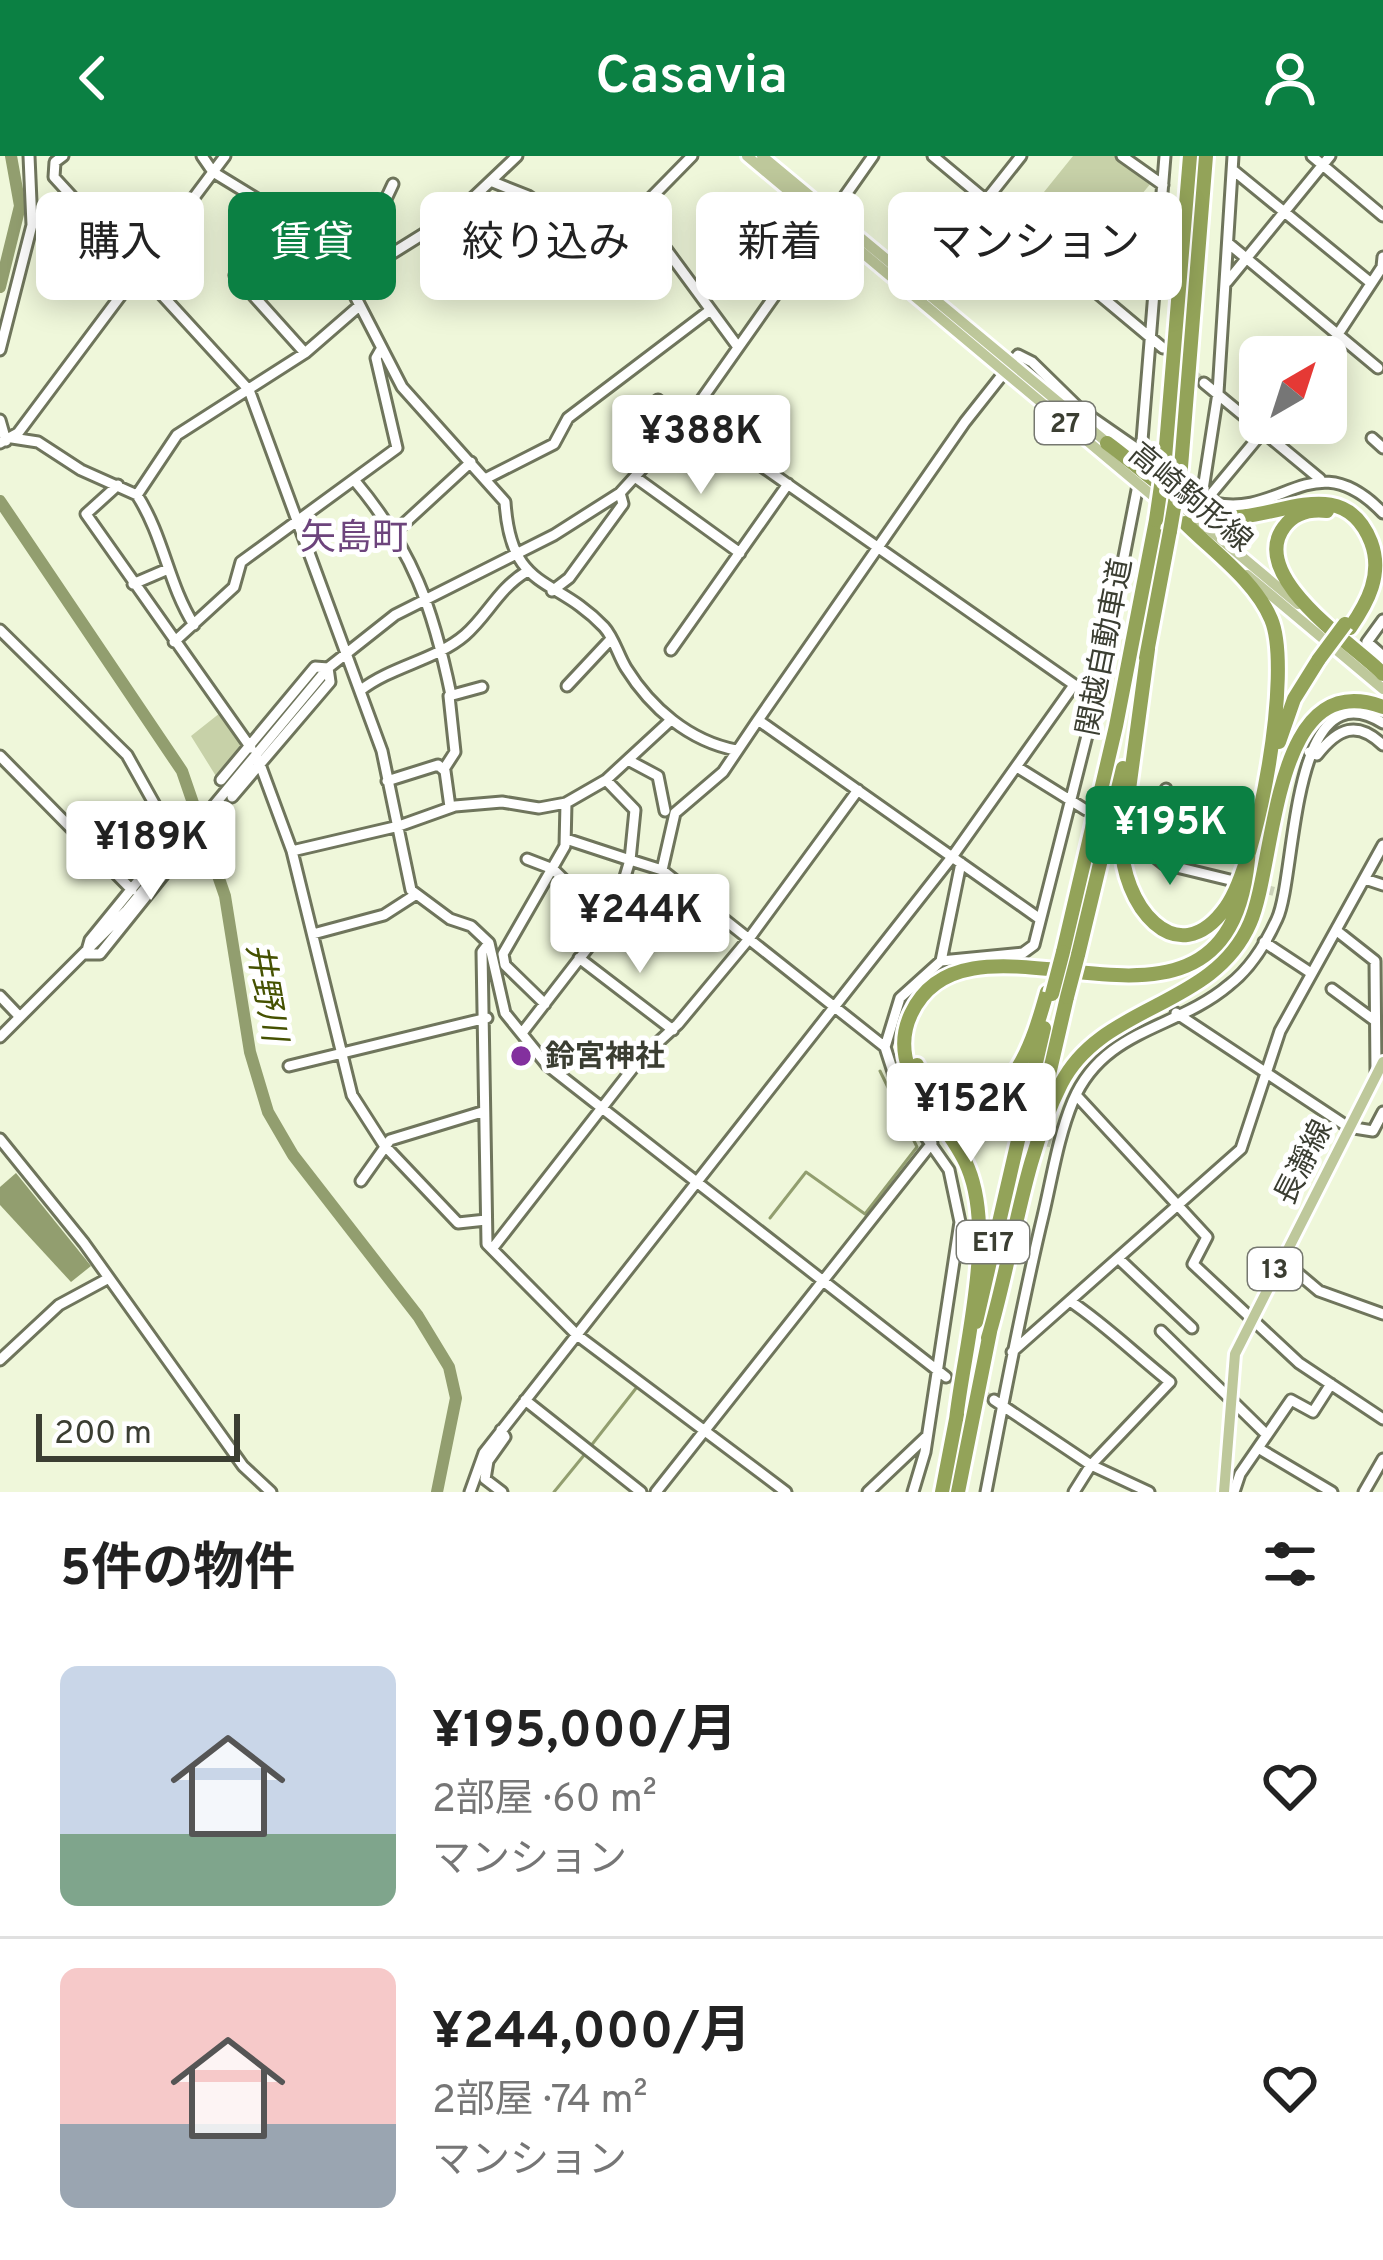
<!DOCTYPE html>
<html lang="ja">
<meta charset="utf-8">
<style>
body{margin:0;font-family:Overpass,"Noto Sans JP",sans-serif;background:#f6f6f6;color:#222;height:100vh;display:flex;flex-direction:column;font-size:45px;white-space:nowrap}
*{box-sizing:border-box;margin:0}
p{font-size:39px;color:#767676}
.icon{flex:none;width:66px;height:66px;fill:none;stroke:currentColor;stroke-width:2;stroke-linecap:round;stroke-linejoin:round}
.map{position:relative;height:1336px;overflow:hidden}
.side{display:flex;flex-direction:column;background:#fff;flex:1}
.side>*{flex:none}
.banner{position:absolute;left:36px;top:36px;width:1311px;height:108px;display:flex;gap:24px}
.needle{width:78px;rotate:39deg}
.tools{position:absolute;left:1239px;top:180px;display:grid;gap:24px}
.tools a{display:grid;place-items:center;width:108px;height:108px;border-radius:18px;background:#fff;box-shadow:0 6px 30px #0003;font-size:60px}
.scale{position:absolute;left:36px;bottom:30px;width:204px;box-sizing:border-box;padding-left:12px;border:6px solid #3b3e32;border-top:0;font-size:33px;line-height:42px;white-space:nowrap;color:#3b3e32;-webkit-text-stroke:9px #fff;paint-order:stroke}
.price{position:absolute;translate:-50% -102px;padding:0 27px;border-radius:12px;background:#fff;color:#222;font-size:39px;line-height:78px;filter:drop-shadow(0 3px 6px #0008)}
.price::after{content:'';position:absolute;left:50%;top:72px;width:36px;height:27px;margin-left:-18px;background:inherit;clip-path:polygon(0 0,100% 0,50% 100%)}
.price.on{background:#0b8043;color:#fff}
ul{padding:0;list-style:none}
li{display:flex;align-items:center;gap:36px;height:300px;padding:0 60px}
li+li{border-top:3px solid #e0e0e0}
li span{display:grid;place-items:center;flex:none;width:336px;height:240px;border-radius:18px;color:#555}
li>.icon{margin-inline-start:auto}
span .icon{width:144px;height:144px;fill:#fffc;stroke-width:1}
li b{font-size:51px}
h2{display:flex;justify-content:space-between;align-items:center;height:144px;padding:0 60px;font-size:51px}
.chip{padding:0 42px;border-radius:18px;background:#fff;box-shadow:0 6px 30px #0003;font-size:42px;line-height:108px}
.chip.on{background:#0b8043;color:#fff}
header{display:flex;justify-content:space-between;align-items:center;height:156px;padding:0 60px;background:#0b8043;color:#fff;font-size:54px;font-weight:600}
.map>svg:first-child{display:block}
.green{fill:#c7d1a8}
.water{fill:#929e6f}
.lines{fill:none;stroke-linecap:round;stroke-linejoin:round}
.stream{stroke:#929e6f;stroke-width:3}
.river{stroke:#929e6f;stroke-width:12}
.minor-tunnel{stroke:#cbd2b8;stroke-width:9;stroke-dasharray:9 4.5;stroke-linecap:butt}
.minor-casing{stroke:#6f755c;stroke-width:15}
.major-casing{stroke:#fff;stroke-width:16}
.highway-casing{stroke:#fff;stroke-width:20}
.minor{stroke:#fff;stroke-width:9}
.major{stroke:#bec89b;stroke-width:10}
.highway{stroke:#93a359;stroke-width:14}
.highway-bridge-casing{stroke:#fff;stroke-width:20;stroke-linecap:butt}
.highway-bridge{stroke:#93a359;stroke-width:14}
.poi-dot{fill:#83309e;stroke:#fff;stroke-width:4.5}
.labels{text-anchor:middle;stroke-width:10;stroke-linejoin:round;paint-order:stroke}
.shield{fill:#fff;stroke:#767870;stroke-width:3}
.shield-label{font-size:27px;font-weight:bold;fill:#3b3e32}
.street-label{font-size:30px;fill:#3b3e32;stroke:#fff}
.poi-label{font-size:30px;font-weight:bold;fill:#3b3e32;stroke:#fff;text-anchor:start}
.water-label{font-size:33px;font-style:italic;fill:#455101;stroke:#fff}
.quarter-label{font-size:36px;fill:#6d447c;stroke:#fff}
</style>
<header><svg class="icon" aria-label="back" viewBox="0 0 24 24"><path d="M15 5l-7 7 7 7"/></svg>Casavia<svg class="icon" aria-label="person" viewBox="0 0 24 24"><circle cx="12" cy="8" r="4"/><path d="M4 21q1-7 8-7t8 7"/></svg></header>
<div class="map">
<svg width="1383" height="1336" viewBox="0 0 1383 1336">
<rect width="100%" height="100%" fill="#eff7da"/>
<path class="green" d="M1073,0h45l33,27 -36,44 32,27 -35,44 -93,-75z
M220,557l25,34 -26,34 -28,-45z"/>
<path class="water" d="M16,1017l75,93 -20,16 -71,-77v-18z"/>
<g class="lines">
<path class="stream" d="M770,1062l36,-46 59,42 52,-67 -37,-76
M590,1291l47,-60
M554,1336l31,-38"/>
<path class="river" d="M0,131l20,-81 -9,-50
M0,345l182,270 43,125 25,156 18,60 25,43 125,161 31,51 7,31 -19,94"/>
<path class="minor-tunnel" d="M1172,200l32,27
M1239,726l37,10
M1005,975l46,12
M946,1221l48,23"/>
<g class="minor-casing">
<path id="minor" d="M63,0l-8,6 -1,15 195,213 133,361 29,139 39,29 21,7 18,17 16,70 42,52 399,312
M202,0l11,16 103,63 22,28 64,124 103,115c6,91 50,73 99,125 10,11 14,28 22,41 25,40 63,73 110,82
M933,0l230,192
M1122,0l41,29
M1312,0l71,60
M1233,14l138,113
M493,26l35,14 42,29 68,-14 54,-55
M276,51l-41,68 70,78
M638,55l100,136
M1228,87l150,125
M333,99l45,-39 15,-32
M348,125l109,-68 60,-57
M1227,126l103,-126
M918,130l103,-130
M0,194l32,-125 -3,-69
M1323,201l59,-90 1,-10
M1204,227l116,96
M690,260l406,284
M0,264l6,21
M12,282l26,4 43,28 56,25 40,-60 128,-82 53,-46
M1372,282l11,10
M0,287l18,-10 207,-277
M1141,297l24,-297
M649,306l-26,-28 35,-34
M635,321l105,76
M487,322l67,-34 14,-26 141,-107
M355,325c58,69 78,127 96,214
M118,329l-32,29 165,234
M137,339c27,42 31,89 57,130
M1202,340l16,-103 15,-237
M1207,343l63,-76
M396,375l75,-69
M133,428l35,-15
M552,435l17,-13 54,-74 -3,-11
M1383,464l-16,22 16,14
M0,474l127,125 47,84
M174,486l60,-55 7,-25 156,-114 -21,-90 4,-7
M671,494l117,-166
M567,530l44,-47
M361,534c31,-24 75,-30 104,-55 23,-20 33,-46 61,-63
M1309,596l8,3c21,-27 40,-35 66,-10
M0,600l132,134
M258,603l34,92 60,244 32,50 74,78 28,-3
M628,604l30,16 7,35
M1017,611l69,43
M444,613l11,-17 -6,-56 33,-9
M221,624l94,-113 13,1 2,14 -98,115
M387,625l51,-16 7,6 5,36
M1131,682l33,26 70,17
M566,683l64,21 5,-50 -29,-30
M1139,687l27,-54
M292,695l107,-25 56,-20 47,-4 37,6 27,-5 40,-23 65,-60
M527,703l26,10 54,53
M662,714l13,-57 48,-41 35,-52
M1365,723l18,6
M1040,763l-282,-199 207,-298 53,-67 14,7 49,48 134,93c67,15 100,-61 168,10
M1337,775l38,30 1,111
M313,778l71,-19 31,-20
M1264,786l47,31
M489,787l-7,9 5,292 90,91 209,157
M86,798l4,-14 83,-102
M86,798h14l81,-101
M579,802l94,72
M941,805l82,-8 11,-8 62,-245 42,-215
M1332,833l42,31
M0,840l20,21
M545,848l-40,-39 -2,-11 62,-108 1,-43
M1176,857l172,114 25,4 10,-19
M522,877l92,-119 16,-54 32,10 223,177
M0,881l127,-127 201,-242 67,-53 159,-80 66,-42 70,-77 183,-260
M289,910l198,-48
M1076,939l131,142 -14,27 106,99 84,56
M0,983l84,104 159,223 28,26
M963,983l23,-10 19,2
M361,1025l29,-41 92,-28
M492,1093l148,-190 38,-35 70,-84 110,-150
M1118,1102l74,70
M1280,1102l39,33 64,23
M1070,1145c37,25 66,54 100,81l-79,83 -17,27
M1161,1175l106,104
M1012,1196l229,-203 39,-118 103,-186
M0,1204l59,-55 50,-27
M525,1244l116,92
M994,1244l97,65 58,27
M501,1274l4,7 -17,24 -3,18 17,13
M1258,1292l74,44
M470,1336l14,-39 468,-596 122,-172
M656,1336l276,-349
M868,1336l59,-56
M913,1336l12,-40 35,-230 -11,-52 -45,-64 -19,-59 15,-49 41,-37 20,-98
M986,1336c18,-93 35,-185 57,-276 9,-38 15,-79 30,-115 31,-73 103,-71 156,-116 21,-16 37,-42 48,-66 20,-42 12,-254 106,-196
M1234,1336l6,-18 51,-74 22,12 18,-28
M1364,1336l19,-33"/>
</g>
<g class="major-casing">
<path id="major" d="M747,0l431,361
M762,0l348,289
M1179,348l119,100
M1247,419l136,114
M1224,1336l11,-138 148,-292"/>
</g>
<g class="highway-casing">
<path id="highway" d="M1107,287c32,23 69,61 107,72 52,14 127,-49 157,27 12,32 -3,60 -21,86
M1165,302l25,-302
M1181,311l25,-311
M1327,355c-17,-2 -33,2 -43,16 -37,49 69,117 99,147
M1148,493l-26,192c-2,61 54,136 104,66 32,-45 67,-237 45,-288 -16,-38 -57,-67 -86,-96
M1146,502l24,-127
M1279,586l15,-43 25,-40
M1063,796l53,-226 40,-206
M1078,799l45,-187
M917,909c7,18 20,33 41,36 57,8 77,-67 89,-109
M1039,962l28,-121
M976,1166l68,-294
M988,1182c25,-82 34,-177 73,-254 41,-81 152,-75 189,-161 27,-62 21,-258 133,-216
M956,1264c8,-72 40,-184 12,-252 -20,-50 -85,-94 -57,-154 61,-133 324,82 338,-167
M942,1336l15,-78
M958,1336l32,-160"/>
</g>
<use href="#minor" class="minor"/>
<use href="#major" class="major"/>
<use href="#highway" class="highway"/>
<g class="highway-bridge-casing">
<path id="highway-bridge" d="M1156,364l9,-62
M1170,375l11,-64
M1319,503l26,-35
M1052,838l11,-42
M1067,841l11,-42"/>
</g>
<use href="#highway-bridge" class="highway-bridge"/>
</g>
<circle class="poi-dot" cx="521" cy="900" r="12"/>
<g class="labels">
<g class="shield">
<rect x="1035" y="246" width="60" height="42" rx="9"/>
<rect x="957" y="1065" width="72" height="42" rx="9"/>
<rect x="1248" y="1092" width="54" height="42" rx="9"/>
</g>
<g class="shield-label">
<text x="1065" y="276">27</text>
<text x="993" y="1095">E17</text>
<text x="1275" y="1122">13</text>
</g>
<g class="street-label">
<text transform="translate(1191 341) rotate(40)" y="10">高崎駒形線</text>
<text transform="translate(1104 491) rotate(-79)" y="10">関越自動車道</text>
<text transform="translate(1303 1006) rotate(-63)" y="10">長瀞線</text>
</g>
<g class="poi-label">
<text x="545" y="910">鈴宮神社</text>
</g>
<g class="water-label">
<text transform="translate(268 836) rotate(80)" y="12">井野川</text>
</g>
<g class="quarter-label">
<text x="354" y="393">矢島町</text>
</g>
</g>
</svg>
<div class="tools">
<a><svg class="needle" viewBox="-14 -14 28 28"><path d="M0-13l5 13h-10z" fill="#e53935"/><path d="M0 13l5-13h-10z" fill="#767676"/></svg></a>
</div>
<div class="scale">200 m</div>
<b class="price" style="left:701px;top:341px">¥388K</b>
<b class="price on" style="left:1170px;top:732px">¥195K</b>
<b class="price" style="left:151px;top:747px">¥189K</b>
<b class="price" style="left:640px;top:820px">¥244K</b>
<b class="price" style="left:971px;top:1009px">¥152K</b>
<div class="banner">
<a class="chip">購入</a>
<a class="chip on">賃貸</a>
<a class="chip">絞り込み</a>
<a class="chip">新着</a>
<a class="chip">マンション</a>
</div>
</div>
<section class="side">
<h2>5件の物件<svg class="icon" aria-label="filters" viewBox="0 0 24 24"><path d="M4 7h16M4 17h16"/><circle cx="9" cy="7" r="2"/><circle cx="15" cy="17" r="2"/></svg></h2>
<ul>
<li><span style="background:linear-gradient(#c9d6e8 70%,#7fa58c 0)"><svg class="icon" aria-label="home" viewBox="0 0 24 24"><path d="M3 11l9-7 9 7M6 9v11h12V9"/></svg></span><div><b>¥195,000/月</b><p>2部屋 · 60 m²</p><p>マンション</p></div><svg class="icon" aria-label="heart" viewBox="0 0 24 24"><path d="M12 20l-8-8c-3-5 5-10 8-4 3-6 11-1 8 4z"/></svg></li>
<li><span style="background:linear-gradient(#f6c9c9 65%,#9aa5b1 0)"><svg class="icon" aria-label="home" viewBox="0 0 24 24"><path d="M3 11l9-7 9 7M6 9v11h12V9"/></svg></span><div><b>¥244,000/月</b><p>2部屋 · 74 m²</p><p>マンション</p></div><svg class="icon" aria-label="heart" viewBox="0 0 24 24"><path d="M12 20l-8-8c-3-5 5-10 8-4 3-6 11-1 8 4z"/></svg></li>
</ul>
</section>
